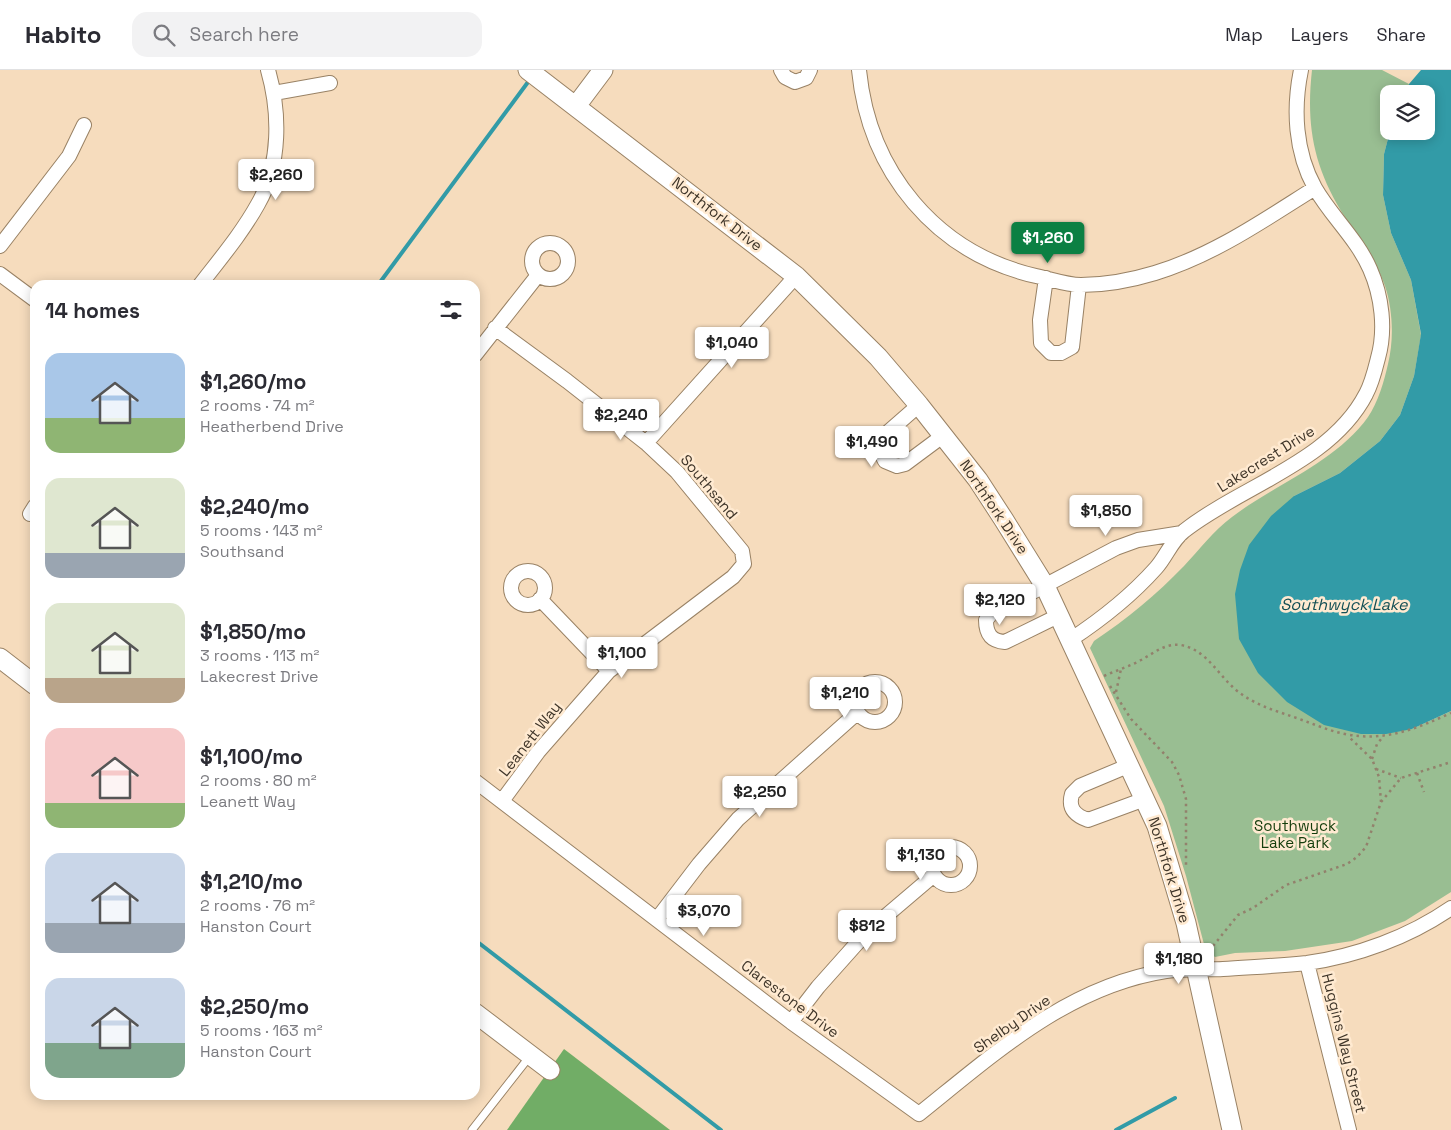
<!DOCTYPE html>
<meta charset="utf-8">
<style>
body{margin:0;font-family:"Space Grotesk",sans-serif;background:#f2f2f3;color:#2b2b33;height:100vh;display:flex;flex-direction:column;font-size:19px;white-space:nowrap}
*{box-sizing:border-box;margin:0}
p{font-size:16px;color:#7c7c81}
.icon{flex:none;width:28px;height:28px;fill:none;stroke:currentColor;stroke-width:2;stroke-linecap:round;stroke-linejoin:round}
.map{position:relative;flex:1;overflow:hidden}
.side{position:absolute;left:30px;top:210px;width:450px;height:820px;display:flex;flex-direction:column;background:#fff;border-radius:15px;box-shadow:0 2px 12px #0003}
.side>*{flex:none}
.buttons{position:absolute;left:1380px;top:15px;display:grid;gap:10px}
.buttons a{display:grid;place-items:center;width:55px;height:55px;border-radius:10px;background:#fff;box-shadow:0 2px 12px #0003;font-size:25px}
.price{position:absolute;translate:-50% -42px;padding:0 11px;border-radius:5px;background:#fff;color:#222;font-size:16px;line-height:32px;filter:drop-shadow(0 1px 2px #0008)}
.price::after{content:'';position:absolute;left:50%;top:30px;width:15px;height:11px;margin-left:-8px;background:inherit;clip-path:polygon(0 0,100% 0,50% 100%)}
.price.current{background:#0b8043;color:#fff}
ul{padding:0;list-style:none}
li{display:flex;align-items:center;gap:15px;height:125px;padding:0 15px}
li span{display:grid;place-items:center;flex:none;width:140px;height:100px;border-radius:15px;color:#555}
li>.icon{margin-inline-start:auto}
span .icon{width:60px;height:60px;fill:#fffc;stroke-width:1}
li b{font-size:21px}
h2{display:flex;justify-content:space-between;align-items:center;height:60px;padding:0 15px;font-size:21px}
header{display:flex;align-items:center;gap:30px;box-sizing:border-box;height:70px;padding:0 25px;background:#fff;border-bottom:1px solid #e1e1e2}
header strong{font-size:24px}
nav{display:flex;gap:28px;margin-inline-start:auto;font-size:18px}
.search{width:350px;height:45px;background:#f2f2f3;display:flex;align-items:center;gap:12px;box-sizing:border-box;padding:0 18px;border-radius:15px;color:#7c7c81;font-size:19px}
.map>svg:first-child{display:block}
.green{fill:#99be92}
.forest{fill:#71ad66}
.water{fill:#329ba7}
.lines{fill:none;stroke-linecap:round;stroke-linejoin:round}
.stream{stroke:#329ba7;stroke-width:4}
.lane-casing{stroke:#998265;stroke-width:9}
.street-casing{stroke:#998265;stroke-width:16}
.secondary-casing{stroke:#998265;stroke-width:21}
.path{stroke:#92816c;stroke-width:2.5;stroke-dasharray:2.5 4;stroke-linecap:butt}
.lane{stroke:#fff;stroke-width:7}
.street{stroke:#fff;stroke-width:14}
.secondary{stroke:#fff;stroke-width:19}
.labels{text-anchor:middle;stroke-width:5;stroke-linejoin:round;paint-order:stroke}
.street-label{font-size:15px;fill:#3f3529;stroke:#ffead1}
.park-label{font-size:15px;fill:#143d0c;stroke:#ffead1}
.water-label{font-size:16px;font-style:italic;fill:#144f55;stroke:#ffead1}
</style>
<header>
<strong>Habito</strong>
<div class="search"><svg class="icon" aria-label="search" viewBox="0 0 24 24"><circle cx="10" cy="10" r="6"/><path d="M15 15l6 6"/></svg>Search here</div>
<nav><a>Map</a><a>Layers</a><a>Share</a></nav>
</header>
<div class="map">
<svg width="1451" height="1060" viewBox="0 0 1451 1060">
<rect width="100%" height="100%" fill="#f6dcbd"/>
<path class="green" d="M1312,0h70l27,14 -4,10h-16l1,37 -6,23 -1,41 8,38 20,47 10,55 -7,41 -14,39 -20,26 -40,32 -46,23 118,233 39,-18v181l-46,29 -53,20 -67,10 -50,2 -20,4 -10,-9 -19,-72 -22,-70 -74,-158 4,-7c33,-22 63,-47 90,-75 16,-17 29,-35 48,-49 43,-33 103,-54 136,-100 10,-15 16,-35 20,-53 6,-24 5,-54 -3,-78 -9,-27 -29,-51 -44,-75 -28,-47 -35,-87 -29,-141z"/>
<path class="forest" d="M564,979l106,81h-163z"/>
<path class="water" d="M1421,0h30v641l-39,18 -26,5h-25l-37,-9 -37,-23 -29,-29 -19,-34 -4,-45 5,-24 9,-25 22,-29 23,-20 46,-23 40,-32 20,-26 14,-39 7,-42 -10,-54 -20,-47 -8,-38 1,-41 6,-23h36v-37h-21l4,-10z"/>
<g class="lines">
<path class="stream" d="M378,215l153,-207
M475,870l246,190
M1116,1060l59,-32"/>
<g class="lane-casing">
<path id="lane" d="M472,1060l58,-74"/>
</g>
<g class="street-casing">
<path id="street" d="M781,0l4,7 10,5 11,-4 4,-8
M859,0c10,102 77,183 177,206 14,3 31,9 45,9 24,0 51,-5 74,-12 59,-18 109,-53 160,-85
M274,23l56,-10
M532 191a18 18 0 1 1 36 0a18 18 0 1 1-36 0Z
M0,176l69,-90 15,-31
M0,204l35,26
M1046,208l-6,42 1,23 10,10h10l11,-6 7,-62
M200,215c20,-26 42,-52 58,-81 23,-40 22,-92 10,-134
M495,258l72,53 79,62 31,29 65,79 2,13 -11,13 -124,94 -71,81 -36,49
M475,285l63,-80
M919,335l-32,28 -9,14 7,14 12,5 8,-2 39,-29
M646,373l150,-167
M30,444l5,-8
M511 518a17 17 0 1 1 34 0a17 17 0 1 1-34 0Z
M540,529l69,72
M1058,546l-53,26c-14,-1 -19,-8 -19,-22l5,-6 125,-66 22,-8 44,-7
M1070,570c32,-21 61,-44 86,-72 10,-11 16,-28 28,-37 57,-45 147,-69 182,-137 6,-11 9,-24 12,-36 8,-28 4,-62 -8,-89 -13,-30 -39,-53 -55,-81 -20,-36 -22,-79 -14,-118
M855 632a20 20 0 1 1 40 0a20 20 0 1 1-40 0Z
M1130,695l-50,21 -8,8c-4,14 2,21 16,26l57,-21
M475,711l316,241 128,92c75,-60 149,-128 247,-143 19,-3 39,-1 57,-2 28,-2 56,-3 84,-6 50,-7 102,-26 144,-55
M932 796a19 19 0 1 1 38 0a19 19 0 1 1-38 0Z
M657,849l42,-55 39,-45 120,-107
M1307,893l42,167
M791,952l27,-35 49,-55 67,-57"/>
</g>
<g class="secondary-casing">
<path id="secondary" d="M528,0l268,206 82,81 41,48 59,75 26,40 41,66 112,240 29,97 46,207
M576,36l27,-36
M0,588l35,27
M475,943l75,57"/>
</g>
<path class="path" d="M1104,606c13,-6 27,-10 39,-17 12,-7 23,-16 38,-14 26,5 37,30 55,45 21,17 42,21 66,30 14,5 28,11 43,14 40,8 70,-5 106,-21
M1110,616l21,33 41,43 7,13 7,24v66
M1116,622l5,-23
M1372,689l5,-15 5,-6
M1376,699l25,9
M1417,703l7,19
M1381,732l20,-24 50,-16
M1209,881l29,-36 15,-7 33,-23 61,-21 10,-7 9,-10 15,-45 -2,-25 -7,-18 -24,-23"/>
<use href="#lane" class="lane"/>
<use href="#street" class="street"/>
<use href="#secondary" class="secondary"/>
</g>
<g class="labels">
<g class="street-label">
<text transform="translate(717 144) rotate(38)" y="5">Northfork Drive</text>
<text transform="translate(1266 389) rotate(-32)" y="5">Lakecrest Drive</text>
<text transform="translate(709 417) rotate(50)" y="5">Southsand</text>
<text transform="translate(994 437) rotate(56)" y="5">Northfork Drive</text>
<text transform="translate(530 669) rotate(-52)" y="5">Leanett Way</text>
<text transform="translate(1169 800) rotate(73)" y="5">Northfork Drive</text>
<text transform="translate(790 929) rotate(37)" y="5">Clarestone Drive</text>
<text transform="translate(1012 954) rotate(-35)" y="5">Shelby Drive</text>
<text transform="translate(1344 973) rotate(76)" y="5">Huggins Way Street</text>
</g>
<g class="park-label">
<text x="1295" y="761">Southwyck<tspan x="1295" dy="17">Lake Park</tspan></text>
</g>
<g class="water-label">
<text x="1344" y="540">Southwyck Lake</text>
</g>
</g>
</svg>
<div class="buttons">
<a><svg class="icon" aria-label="layers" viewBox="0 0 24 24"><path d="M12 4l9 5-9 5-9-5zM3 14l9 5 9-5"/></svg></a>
</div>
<b class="price" style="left:276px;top:131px">$2,260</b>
<b class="price current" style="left:1048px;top:194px">$1,260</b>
<b class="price" style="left:732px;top:299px">$1,040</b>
<b class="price" style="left:621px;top:371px">$2,240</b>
<b class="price" style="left:872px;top:398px">$1,490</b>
<b class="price" style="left:1106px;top:467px">$1,850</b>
<b class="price" style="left:1000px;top:556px">$2,120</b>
<b class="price" style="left:622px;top:609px">$1,100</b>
<b class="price" style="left:845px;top:649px">$1,210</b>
<b class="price" style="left:760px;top:748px">$2,250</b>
<b class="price" style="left:921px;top:811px">$1,130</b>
<b class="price" style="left:704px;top:867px">$3,070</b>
<b class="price" style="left:867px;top:882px">$812</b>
<b class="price" style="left:1179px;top:915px">$1,180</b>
<section class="side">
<h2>14 homes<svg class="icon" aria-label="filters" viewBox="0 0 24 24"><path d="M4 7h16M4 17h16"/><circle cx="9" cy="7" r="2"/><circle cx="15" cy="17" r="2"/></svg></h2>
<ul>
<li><span style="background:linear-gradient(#a9c7e8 65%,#8fb573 0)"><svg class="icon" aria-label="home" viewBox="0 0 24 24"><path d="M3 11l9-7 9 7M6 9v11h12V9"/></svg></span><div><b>$1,260/mo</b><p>2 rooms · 74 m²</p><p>Heatherbend Drive</p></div></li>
<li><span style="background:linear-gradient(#dfe7d0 75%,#9aa5b1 0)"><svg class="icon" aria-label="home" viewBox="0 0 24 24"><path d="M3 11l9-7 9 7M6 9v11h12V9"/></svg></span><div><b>$2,240/mo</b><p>5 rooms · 143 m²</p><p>Southsand</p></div></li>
<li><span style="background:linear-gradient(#dfe7d0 75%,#b9a48a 0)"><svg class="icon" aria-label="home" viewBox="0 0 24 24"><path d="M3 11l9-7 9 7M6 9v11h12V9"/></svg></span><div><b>$1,850/mo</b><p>3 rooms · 113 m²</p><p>Lakecrest Drive</p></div></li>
<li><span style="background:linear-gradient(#f6c9c9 75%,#8fb573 0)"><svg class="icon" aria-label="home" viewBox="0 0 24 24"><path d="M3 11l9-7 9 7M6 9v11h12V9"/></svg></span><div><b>$1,100/mo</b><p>2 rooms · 80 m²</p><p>Leanett Way</p></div></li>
<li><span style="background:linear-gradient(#c9d6e8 70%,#9aa5b1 0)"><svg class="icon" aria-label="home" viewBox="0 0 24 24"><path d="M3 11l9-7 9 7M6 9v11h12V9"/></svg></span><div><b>$1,210/mo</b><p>2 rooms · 76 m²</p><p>Hanston Court</p></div></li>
<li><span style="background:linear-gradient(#c9d6e8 65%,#7fa58c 0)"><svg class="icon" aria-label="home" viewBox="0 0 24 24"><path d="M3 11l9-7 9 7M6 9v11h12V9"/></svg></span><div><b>$2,250/mo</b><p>5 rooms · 163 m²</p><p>Hanston Court</p></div></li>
</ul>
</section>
</div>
